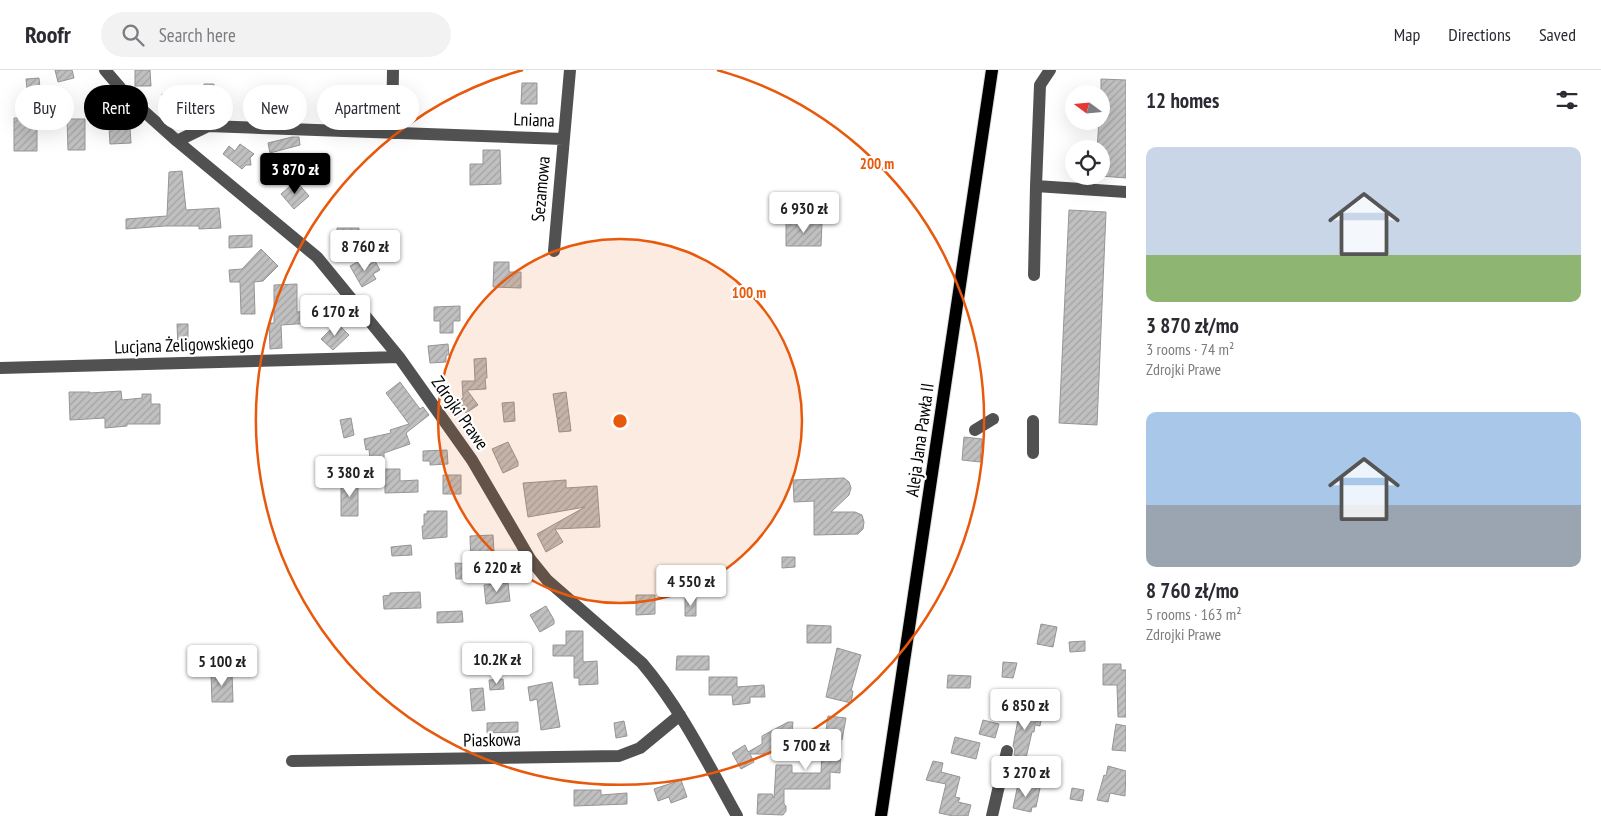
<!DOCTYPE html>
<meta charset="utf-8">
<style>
body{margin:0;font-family:"PT Sans Narrow",sans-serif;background:#f2f2f3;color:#2b2b33;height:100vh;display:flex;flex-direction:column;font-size:19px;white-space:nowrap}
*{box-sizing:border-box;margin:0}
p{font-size:16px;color:#7c7c81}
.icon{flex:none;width:28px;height:28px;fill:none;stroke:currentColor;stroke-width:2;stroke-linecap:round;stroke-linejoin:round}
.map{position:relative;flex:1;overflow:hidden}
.side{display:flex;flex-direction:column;background:#fff;width:475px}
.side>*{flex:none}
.top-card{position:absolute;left:15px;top:15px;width:475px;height:45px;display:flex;gap:10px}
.needle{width:32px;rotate:286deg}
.fabs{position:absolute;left:1065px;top:15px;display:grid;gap:10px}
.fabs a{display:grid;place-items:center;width:45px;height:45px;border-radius:50%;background:#fff;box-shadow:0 5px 20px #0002;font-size:25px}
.price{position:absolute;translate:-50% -42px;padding:0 11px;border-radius:5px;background:#fff;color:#222;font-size:16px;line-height:32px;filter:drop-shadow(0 1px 2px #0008)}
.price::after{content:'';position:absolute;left:50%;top:30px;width:15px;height:11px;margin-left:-8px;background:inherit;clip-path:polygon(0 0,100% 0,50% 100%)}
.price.active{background:#000;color:#fff}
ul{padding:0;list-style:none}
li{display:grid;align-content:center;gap:10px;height:265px;padding:0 20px}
li span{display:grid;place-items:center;height:155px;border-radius:10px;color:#555}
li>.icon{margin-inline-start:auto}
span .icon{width:90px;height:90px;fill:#fffc;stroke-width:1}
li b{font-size:21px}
h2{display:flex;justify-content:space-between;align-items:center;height:60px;padding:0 20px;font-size:21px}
.chip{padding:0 18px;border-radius:22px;background:#fff;box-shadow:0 5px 20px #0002;font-size:18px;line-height:45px}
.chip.active{background:#000;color:#fff}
header{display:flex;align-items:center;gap:30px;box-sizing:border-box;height:70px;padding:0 25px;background:#fff;border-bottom:1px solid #e1e1e2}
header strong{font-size:24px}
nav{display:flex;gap:28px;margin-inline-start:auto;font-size:18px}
.search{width:350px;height:45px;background:#f2f2f3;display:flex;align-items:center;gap:12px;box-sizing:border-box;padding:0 18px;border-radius:28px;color:#7c7c81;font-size:19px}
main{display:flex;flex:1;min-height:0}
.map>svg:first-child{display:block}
.building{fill:url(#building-hatch);stroke:#959595}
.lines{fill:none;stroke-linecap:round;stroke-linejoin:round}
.major-casing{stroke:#dbdbdb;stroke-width:14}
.minor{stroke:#515151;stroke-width:12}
.major{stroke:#000;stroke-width:12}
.ring{fill:none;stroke:#e8590c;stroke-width:2.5}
.labels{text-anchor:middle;stroke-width:4.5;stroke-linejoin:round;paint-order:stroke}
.street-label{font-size:18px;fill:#000;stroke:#fff}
.centre{fill:#e8590c;stroke:#fff;stroke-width:2.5}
.ring-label{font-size:15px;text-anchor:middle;font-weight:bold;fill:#e8590c;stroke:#fff;stroke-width:4.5;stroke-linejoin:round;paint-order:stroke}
</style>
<header>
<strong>Roofr</strong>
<div class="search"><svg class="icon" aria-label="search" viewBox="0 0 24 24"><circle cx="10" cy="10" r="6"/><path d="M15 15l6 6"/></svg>Search here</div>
<nav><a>Map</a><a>Directions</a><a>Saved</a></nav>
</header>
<main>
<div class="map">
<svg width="1126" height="746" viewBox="0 0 1126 746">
<defs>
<pattern id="building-hatch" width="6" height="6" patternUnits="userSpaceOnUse" patternTransform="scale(1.25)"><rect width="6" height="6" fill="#c0c0c0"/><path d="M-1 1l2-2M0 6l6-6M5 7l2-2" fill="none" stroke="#a3a3a3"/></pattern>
</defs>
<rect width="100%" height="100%" fill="#fff"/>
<path class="building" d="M55,0h17l2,8 -16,4z
M135,0h15l1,16h-16z
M39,8l1,10 -13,1 -1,-10z
M1101,9l25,1v98l-25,-2v-27h-4l2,-28h2z
M522,13h15v21h-16z
M204,14h10v19h-10z
M162,24h21v21l-21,-1z
M14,48h16v7h7v26h-23z
M67,49h18v31h-17z
M109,58h21l1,15 -21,1z
M292,67h7l1,8 -30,8 -2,-10z
M240,74l14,10 -4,4 1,7h-5l-4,4 -19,-15 6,-8 6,5z
M483,80h17l1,34 -31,1v-21h13z
M182,101l4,39 33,-2 2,20 -22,1v-3h-34l-39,3v-10l41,-3 2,-44z
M296,111l13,15 -15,13 -13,-15z
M1069,140l37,2 -9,213 -38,-2z
M786,152l36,1 -1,23h-35z
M337,158h22v20l-21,1z
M252,165v12l-23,1v-12z
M261,179l17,17 -15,15 -9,1 1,32h-14l-1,-32h-10l-1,-12 13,-1z
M365,188l4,7 6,-4 5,9 -7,4 3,5 -14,8 -12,-21z
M494,192h15v10h12v16l-28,-1z
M297,214v28l30,-2v12l-46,3 1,23 -12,1 -1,-26h5v-38z
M460,236v15h-7v12h-13v-12h-6v-14z
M337,253l12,12 -16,15 -12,-11z
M177,254h11v24h-10z
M448,274l1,11h-3v7l-16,1 -2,-17z
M486,288l1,20h-2l1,11 -19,1 11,15 -12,8 -9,-11 6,-4 -1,-17h13l-1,-22z
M400,312l20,27 3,-2 6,8 -23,18 4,11 -26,9v6l-14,1 -1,-11 -3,1 -2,-11 27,-6 -1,-3 19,-6 -23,-31z
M121,321l1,9 20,-2v-4h9v10h9v20h-33v2l-22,2v-10l-35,2 -1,-28h21v1z
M566,322l5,39 -12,1 -2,-13 3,-1h-3l-4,-24z
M514,332l1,19 -11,1 -2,-19z
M351,348l3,17 -10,3 -4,-18z
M964,367l18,2 -2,23 -18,-2z
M508,372l10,20v4l-15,7 -11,-24z
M447,380l1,14 -18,1v-4h-7v-10z
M385,399h15v12l18,-1v12l-33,1z
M443,405h18v19h-18z
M844,408l5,4 2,6 -2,7 -18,17h24l7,3 2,7 -1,7 -5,5 -44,1v-34l-20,1 -1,-22z
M341,409h17v37h-17z
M566,410v8l31,-2 3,41 -45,2 8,13 -17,10 -9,-18 48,-27 -57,10 -5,-34z
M427,441h20v26l-24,2 -1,-13h2v-12h3z
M493,465l1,18h-11l1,25 -28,1 -1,-16 16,1 -1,-28z
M411,475l1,10 -20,1 -1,-9z
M782,487h13v10l-13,1z
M508,513l2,18 -24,3 -2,-19z
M420,522l1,16 -37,1 -1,-13 7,-1v-2z
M636,525h19v19l-19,1z
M685,528h11v18h-11z
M546,536l8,14v4l-14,8 -10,-17z
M462,541l1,11 -26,1v-11z
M1041,554l16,3 -4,20 -16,-3z
M807,555l24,1v17h-24z
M566,561h17v31l14,-1 1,23 -19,1v-7h-5v-22h-21v-11h13z
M1085,571v10l-15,1 -1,-10z
M837,578l24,7 -10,36h2l-2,12 -25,-6z
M677,586h32v14h-33z
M1003,592l14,1 -4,15 -11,-1z
M1103,594h18v6h5v47h-8l-1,-32h-14z
M232,602l1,30h-21l-1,-29z
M948,605l23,1 -1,12h-23z
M709,607h28v10l27,-2 1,12h-15v6l-17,2 -1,-10h-23z
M503,609l1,10 -14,1 -1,-10z
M552,612l8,45 -19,3 -4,-31 -7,2 -2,-14z
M483,618l2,22 -13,1 -2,-22z
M1020,639l22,4 -2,13 -5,-1 -1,7h-2l-6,26 -12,-3 1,-6 -2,-3z
M828,646l18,2 -4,22 -1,-1 -1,34 -10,-1v17h-46v15l2,2v5l-3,4 -26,-1 1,-20h14l2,4 2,-33h16v8h29l2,-41 3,-1z
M983,650l16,4 -4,14 -16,-4z
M624,651l3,15 -11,2 -2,-15z
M518,652v10l-31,1v-10z
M788,652h5l-1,10 -5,-1v13h-10v5l-8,5h-19l4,8 -13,7 -9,-16 13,-8 3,7 14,-8v-8z
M1116,654l10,2v25l-14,-1z
M955,667l25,6 -4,16 -25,-6z
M933,691l10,2 -2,9 19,5 -5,20 5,1 -2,4 13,3 -3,11h-15l-14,-3 7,-29 -20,-4z
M1108,696l18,5 -1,25 -15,-3 -2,9 -11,-2 7,-25 2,1z
M681,710l6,17 -16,6 -2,-6 -11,4 -4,-12z
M1018,714l22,4 -4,19h-4l-1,5 -18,-4z
M1072,718l12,2 -2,11 -12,-2z
M574,720h27v5l26,-2v11l-53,2z"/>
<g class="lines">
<g class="major-casing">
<path id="major" d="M881,746l111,-746"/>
</g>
<path class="minor" d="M105,0l24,28 48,43 140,116 82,100 73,103 58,99 17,21 95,83c39,46 66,101 95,153
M1050,0l-10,15 -4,101 90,6
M392,63l1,-63
M177,71l31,-15 355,13
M554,181l16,-181
M1034,205l2,-89
M0,298l399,-11
M975,360l18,-11
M1033,383v-32
M292,691l327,-5 21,-8 40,-33
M992,746l15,-65"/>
<use href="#major" class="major"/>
</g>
<circle cx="620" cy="351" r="182" fill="#e8590c" fill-opacity=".12"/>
<g class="ring">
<circle cx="620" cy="351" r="182"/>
<path d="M717 0A364 364 0 1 1 523 0"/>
</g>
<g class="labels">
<g class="street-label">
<text transform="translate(534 50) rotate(2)" y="6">Lniana</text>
<text transform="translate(541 119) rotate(-85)" y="6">Sezamowa</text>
<text transform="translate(184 275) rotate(-2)" y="6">Lucjana Żeligowskiego</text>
<text transform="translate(460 343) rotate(55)" y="6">Zdrojki Prawe</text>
<text transform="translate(920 370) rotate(-82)" y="6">Aleja Jana Pawła II</text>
<text transform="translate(492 670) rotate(-1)" y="6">Piaskowa</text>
</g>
</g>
<circle cx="620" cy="351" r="8" class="centre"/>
<g class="ring-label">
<text x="877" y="99">200 m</text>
<text x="749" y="228">100 m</text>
</g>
</svg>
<div class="fabs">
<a><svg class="needle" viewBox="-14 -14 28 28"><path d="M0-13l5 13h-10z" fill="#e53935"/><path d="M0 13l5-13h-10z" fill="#7c7c81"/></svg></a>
<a><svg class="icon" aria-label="locate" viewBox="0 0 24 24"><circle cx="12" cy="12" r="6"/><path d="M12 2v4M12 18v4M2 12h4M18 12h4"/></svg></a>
</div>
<b class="price active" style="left:295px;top:125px">3 870 zł</b>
<b class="price" style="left:804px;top:164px">6 930 zł</b>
<b class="price" style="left:365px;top:202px">8 760 zł</b>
<b class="price" style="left:335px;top:267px">6 170 zł</b>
<b class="price" style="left:350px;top:428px">3 380 zł</b>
<b class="price" style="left:497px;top:523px">6 220 zł</b>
<b class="price" style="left:691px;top:537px">4 550 zł</b>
<b class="price" style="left:497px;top:615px">10.2K zł</b>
<b class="price" style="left:222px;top:617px">5 100 zł</b>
<b class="price" style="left:1025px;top:661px">6 850 zł</b>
<b class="price" style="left:806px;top:701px">5 700 zł</b>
<b class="price" style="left:1026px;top:728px">3 270 zł</b>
<div class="top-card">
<a class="chip">Buy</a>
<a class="chip active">Rent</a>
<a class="chip">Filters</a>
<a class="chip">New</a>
<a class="chip">Apartment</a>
</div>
</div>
<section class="side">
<h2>12 homes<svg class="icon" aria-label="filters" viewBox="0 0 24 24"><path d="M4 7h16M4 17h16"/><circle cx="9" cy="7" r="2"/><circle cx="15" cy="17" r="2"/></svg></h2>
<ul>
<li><span style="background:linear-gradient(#c9d6e8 70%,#8fb573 0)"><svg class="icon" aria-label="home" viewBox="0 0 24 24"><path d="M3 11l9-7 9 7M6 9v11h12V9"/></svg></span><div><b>3 870 zł/mo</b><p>3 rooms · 74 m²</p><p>Zdrojki Prawe</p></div></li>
<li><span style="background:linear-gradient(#a9c7e8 60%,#9aa5b1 0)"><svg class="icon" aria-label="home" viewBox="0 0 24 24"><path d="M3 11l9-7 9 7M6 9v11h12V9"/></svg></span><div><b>8 760 zł/mo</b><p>5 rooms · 163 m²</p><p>Zdrojki Prawe</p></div></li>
</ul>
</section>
</main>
